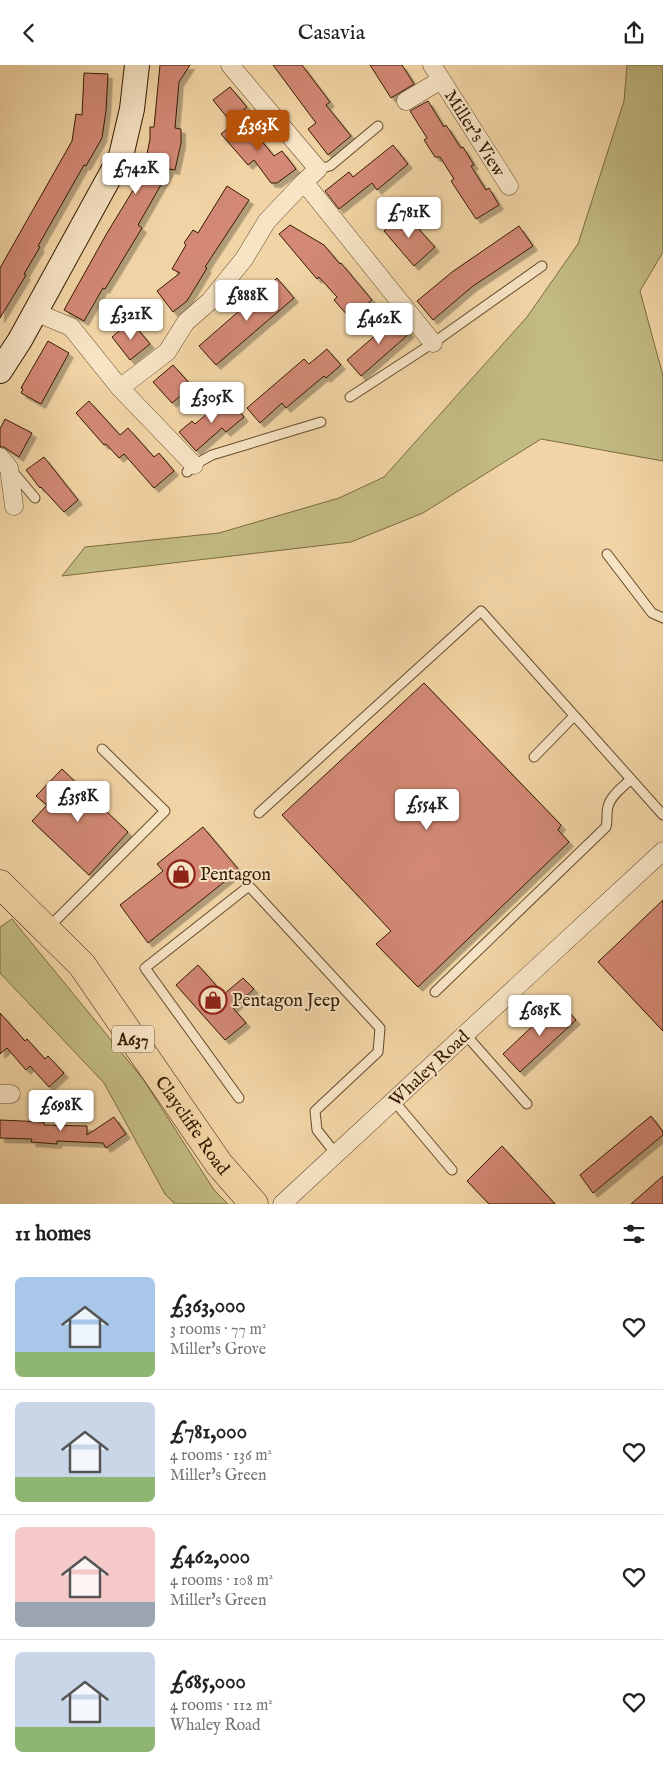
<!DOCTYPE html>
<meta charset="utf-8">
<style>
body{margin:0;font-family:"IM FELL English",serif;background:#f6f6f6;color:#222;height:100vh;display:flex;flex-direction:column;font-size:19px;white-space:nowrap}
*{box-sizing:border-box;margin:0}
p{font-size:16px;color:#767676}
.icon{flex:none;width:28px;height:28px;fill:none;stroke:currentColor;stroke-width:2;stroke-linecap:round;stroke-linejoin:round}
.map{position:relative;height:1139px;overflow:hidden}
.drawer{display:flex;flex-direction:column;background:#fff;flex:1}
.drawer>*{flex:none}
.price{position:absolute;translate:-50% -42px;padding:0 11px;border-radius:5px;background:#fff;color:#222;font-size:16px;line-height:32px;filter:drop-shadow(0 1px 2px #0008)}
.price::after{content:'';position:absolute;left:50%;top:30px;width:15px;height:11px;margin-left:-8px;background:inherit;clip-path:polygon(0 0,100% 0,50% 100%)}
.price.selected{background:#b45309;color:#fff}
ul{padding:0;list-style:none}
li{display:flex;align-items:center;gap:15px;height:125px;padding:0 15px}
li+li{border-top:1px solid #e0e0e0}
li span{display:grid;place-items:center;flex:none;width:140px;height:100px;border-radius:8px;color:#555}
li>.icon{margin-inline-start:auto}
span .icon{width:60px;height:60px;fill:#fffc;stroke-width:1}
li b{font-size:21px}
h2{display:flex;justify-content:space-between;align-items:center;height:60px;padding:0 15px;font-size:21px}
header{display:flex;justify-content:space-between;align-items:center;height:65px;padding:0 15px;background:#fff;font-size:22px;font-weight:600}
.map>svg:first-child{display:block}
.green{fill:#c2bb82;stroke:#7c6b42}
.building{fill:#d38974;stroke:#351b02;filter:url(#shadow)}
.lines{fill:none;stroke-linecap:round;stroke-linejoin:round}
.lane-casing{stroke:#644a2b;stroke-width:11}
.street-casing{stroke:#644a2b;stroke-width:19}
.secondary-casing{stroke:#351b02;stroke-width:26}
.highway-casing{stroke:#351b02;stroke-width:29}
.lane{stroke:#f7e4c5;stroke-width:9}
.street{stroke:#f7e4c5;stroke-width:18}
.secondary{stroke:#f7e4c5;stroke-width:24}
.highway{stroke:#f2d5a6;stroke-width:28}
.labels{text-anchor:middle;stroke-width:4;stroke-linejoin:round;paint-order:stroke}
.shield{fill:#f7e4c5;stroke:#6f573c;stroke-width:1}
.shield-label{font-size:16px;font-weight:bold;fill:#351b02}
.street-label{font-size:18px;fill:#351b02;stroke:#f7e4c5}
.poi-label{font-size:18px;fill:#351b02;stroke:#f7e4c5;text-anchor:start}
</style>
<header><svg class="icon" aria-label="back" viewBox="0 0 24 24"><path d="M15 5l-7 7 7 7"/></svg>Casavia<svg class="icon" aria-label="share" viewBox="0 0 24 24"><path d="M12 15V3M7 8l5-5 5 5M5 13v7h14v-7"/></svg></header>
<div class="map">
<svg width="663" height="1139" viewBox="0 0 663 1139">
<defs>
<filter id="shadow"><feDropShadow dx="4.5" dy="4.5" stdDeviation="0" flood-color="#0004"/></filter>
</defs>
<rect width="100%" height="100%" fill="#f2d5a6"/>
<filter id="stains"><feTurbulence type="fractalNoise" baseFrequency=".004" numOctaves="4"/><feColorMatrix values="0 0 0 0 .2 0 0 0 0 .09 0 0 0 0 .02 0 0 0 .5 -.17"/></filter>
<radialGradient id="worn" r=".72"><stop offset=".6" stop-color="#630" stop-opacity="0"/><stop offset="1" stop-color="#630" stop-opacity=".3"/></radialGradient>
<path class="green" d="M627,0h36v187l-23,39 23,85v85l-122,-22 -118,74 -72,29 -289,34 23,-29 134,-14 120,-35 45,-21 143,-160 51,-73 46,-143z
M12,854l131,160 71,111 14,14h-53l-10,-10 -61,-111 -104,-110v-46z"/>
<path class="building" d="M160,0h30l-11,17 -4,46 6,1v14l-6,27 -5,-1 -32,56 4,3 -37,61 -2,-1 -19,33 -20,-11 43,-77 36,-59 7,-35v-12h4z
M273,0h29l28,37 -4,3 25,31 -23,19 -20,-26 8,-6z
M370,0h32l12,19 -23,14z
M84,8l24,1 -2,37 -4,27 -16,28 -2,-1 -46,81 2,1 -16,27 2,1 -26,43v-50l72,-127 4,-27 6,1z
M230,22l17,20 -17,14 -17,-21z
M428,36l16,26 2,-2 15,23 2,-1 11,18 -3,1 15,24 3,-2 10,17 -23,14 -25,-38 3,-2 -14,-22h-5l-11,-17 3,-2 -17,-27z
M242,52l32,39 8,-5 14,18 -19,14h-6l-17,-23 -6,5 -27,-31z
M393,80l15,19 -31,26 -5,-7 -33,26 -14,-18 24,-19 4,5z
M227,121l22,14 -44,67 2,1 -20,33 -14,11 -16,-21 23,-18 -8,-4 14,-24 -2,-2 9,-13 5,3z
M406,147l11,13 -1,1 19,21 -21,19 -30,-35z
M290,160l34,20 16,19 1,-1 31,37 -22,18 -16,-18 3,-3 -18,-20 -2,2 -38,-45z
M519,161l14,20 -60,40 -40,34 -16,-19 35,-29z
M277,213l17,20 -78,67 -17,-19z
M393,248l17,20 -49,43 -14,-16 38,-33 -4,-4z
M131,256l19,23 -20,16 -18,-23z
M48,276l21,12 -28,51 -20,-11 2,-4 -2,-1z
M327,284l14,16 -15,13 -2,-2 -38,32 -4,-5 -22,20 -13,-15 57,-49 5,5z
M173,300l19,21 -20,17 -19,-21z
M227,332l17,20 -18,15 -4,-4 -26,23 -17,-19 13,-11 3,3z
M89,336l31,34 8,-7 26,29 5,-4 15,18 -20,17 -30,-34 -5,4 -13,-14 -2,1 -28,-32z
M5,354l27,14 -13,24 -15,-10h-4v-18z
M44,392l34,43 -14,12 -23,-25 -1,1 -14,-18z
M424,618l137,142 -3,5 11,12 -151,145 -42,-43 15,-13 -109,-116z
M62,704l66,63 -39,43 -57,-54 15,-16 -11,-9z
M203,762l36,43 -91,73 -28,-38 43,-34 -6,-7z
M663,835v131l-65,-69z
M198,900l26,29 19,-16 11,11 -21,19 13,15 -21,17 -49,-55z
M559,936l17,19 -56,52 -17,-18z
M0,948l25,28 2,-2 18,20 3,-3 16,17 -15,14 -19,-21 -4,4 -19,-22 -7,6z
M651,1051l12,16v3l-70,58 -13,-18z
M114,1052l12,17 -20,14 -3,-5 -46,-2v3l-26,-2 1,-3 -32,-1v-18l44,2v3l43,1v9z
M502,1081l53,58h-66l-22,-23z
M663,1111v28h-32z"/>
<g class="lines">
<g class="lane-casing">
<path id="lane" d="M318,104l12,-3 48,-40
M350,332l83,-54 109,-77
M13,407l22,26
M187,407l7,-7 18,-10 109,-33
M607,489l45,59 11,5
M534,692l40,-41
M259,748l222,-202 182,204
M48,863l117,-117 -63,-62
M435,927l171,-165c2,-7 0,-14 2,-20 2,-11 15,-20 23,-28
M465,969l62,70
M239,1033l-94,-130 104,-82 131,142 -2,24 -63,59 2,19 19,24
M394,1036l58,69"/>
</g>
<g class="street-casing">
<path id="street" d="M432,0l77,121
M406,36l35,-21
M304,117l129,161
M35,247l36,15 49,61 47,-36 19,-30 24,-21 34,-42 23,-38 37,-39 14,-13 -88,-104
M120,323l74,77
M0,392l9,11 5,38
M0,1029h11
M282,1139l381,-353"/>
</g>
<g class="secondary-casing">
<path id="secondary" d="M0,306l20,-31 101,-184 11,-47 5,-44"/>
</g>
<g class="highway-casing">
<g id="highway">
<path id="s1" d="M0,819l82,81 137,199 35,40"/>
</g>
</g>
<use href="#lane" class="lane"/>
<use href="#street" class="street"/>
<use href="#secondary" class="secondary"/>
<use href="#highway" class="highway"/>
</g>
<defs>
<g id="shop-ring" transform="scale(1.4375)"><circle r="9.5" fill="#f7e4c5" stroke="#8f2418" stroke-width="1.5"/><path d="M-5-2.5h2.3a2.7 3.5 0 0 1 5.4 0H5L5.5 6h-11ZM-1.5-2.5h3a1.5 2.3 0 0 0-3 0Z" fill="#8f2418"/></g>
</defs>
<g fill-rule="evenodd">
<use href="#shop-ring" x="181" y="809"/>
<use href="#shop-ring" x="213" y="935"/>
</g>
<g class="labels">
<rect class="shield" x="112" y="960.5" width="42" height="27" rx="4"/>
<g class="shield-label">
<text x="133" y="980">A637</text>
</g>
<g class="street-label">
<text transform="translate(475 68) rotate(58)" y="6">Miller's View</text>
<text transform="translate(429 1003) rotate(-43)" y="6">Whaley Road</text>
<text dy="6" stroke="none"><textPath href="#s1" startOffset="310">Claycliffe Road</textPath></text>
</g>
<g class="poi-label">
<text x="200" y="815">Pentagon</text>
<text x="232" y="941">Pentagon Jeep</text>
</g>
</g>
<rect width="100%" height="100%" filter="url(#stains)"/>
<rect width="100%" height="100%" fill="url(#worn)"/>
</svg>
<b class="price selected" style="left:258px;top:87px">£363K</b>
<b class="price" style="left:136px;top:130px">£742K</b>
<b class="price" style="left:409px;top:174px">£781K</b>
<b class="price" style="left:247px;top:257px">£888K</b>
<b class="price" style="left:131px;top:276px">£321K</b>
<b class="price" style="left:379px;top:280px">£462K</b>
<b class="price" style="left:212px;top:359px">£305K</b>
<b class="price" style="left:78px;top:758px">£358K</b>
<b class="price" style="left:427px;top:766px">£554K</b>
<b class="price" style="left:540px;top:972px">£685K</b>
<b class="price" style="left:61px;top:1067px">£698K</b>
</div>
<section class="drawer">
<h2>11 homes<svg class="icon" aria-label="filters" viewBox="0 0 24 24"><path d="M4 7h16M4 17h16"/><circle cx="9" cy="7" r="2"/><circle cx="15" cy="17" r="2"/></svg></h2>
<ul>
<li><span style="background:linear-gradient(#a9c7e8 75%,#8fb573 0)"><svg class="icon" aria-label="home" viewBox="0 0 24 24"><path d="M3 11l9-7 9 7M6 9v11h12V9"/></svg></span><div><b>£363,000</b><p>3 rooms · 77 m²</p><p>Miller's Grove</p></div><svg class="icon" aria-label="heart" viewBox="0 0 24 24"><path d="M12 20l-8-8c-3-5 5-10 8-4 3-6 11-1 8 4z"/></svg></li>
<li><span style="background:linear-gradient(#c9d6e8 75%,#8fb573 0)"><svg class="icon" aria-label="home" viewBox="0 0 24 24"><path d="M3 11l9-7 9 7M6 9v11h12V9"/></svg></span><div><b>£781,000</b><p>4 rooms · 136 m²</p><p>Miller's Green</p></div><svg class="icon" aria-label="heart" viewBox="0 0 24 24"><path d="M12 20l-8-8c-3-5 5-10 8-4 3-6 11-1 8 4z"/></svg></li>
<li><span style="background:linear-gradient(#f6c9c9 75%,#9aa5b1 0)"><svg class="icon" aria-label="home" viewBox="0 0 24 24"><path d="M3 11l9-7 9 7M6 9v11h12V9"/></svg></span><div><b>£462,000</b><p>4 rooms · 108 m²</p><p>Miller's Green</p></div><svg class="icon" aria-label="heart" viewBox="0 0 24 24"><path d="M12 20l-8-8c-3-5 5-10 8-4 3-6 11-1 8 4z"/></svg></li>
<li><span style="background:linear-gradient(#c9d6e8 75%,#8fb573 0)"><svg class="icon" aria-label="home" viewBox="0 0 24 24"><path d="M3 11l9-7 9 7M6 9v11h12V9"/></svg></span><div><b>£685,000</b><p>4 rooms · 112 m²</p><p>Whaley Road</p></div><svg class="icon" aria-label="heart" viewBox="0 0 24 24"><path d="M12 20l-8-8c-3-5 5-10 8-4 3-6 11-1 8 4z"/></svg></li>
</ul>
</section>
